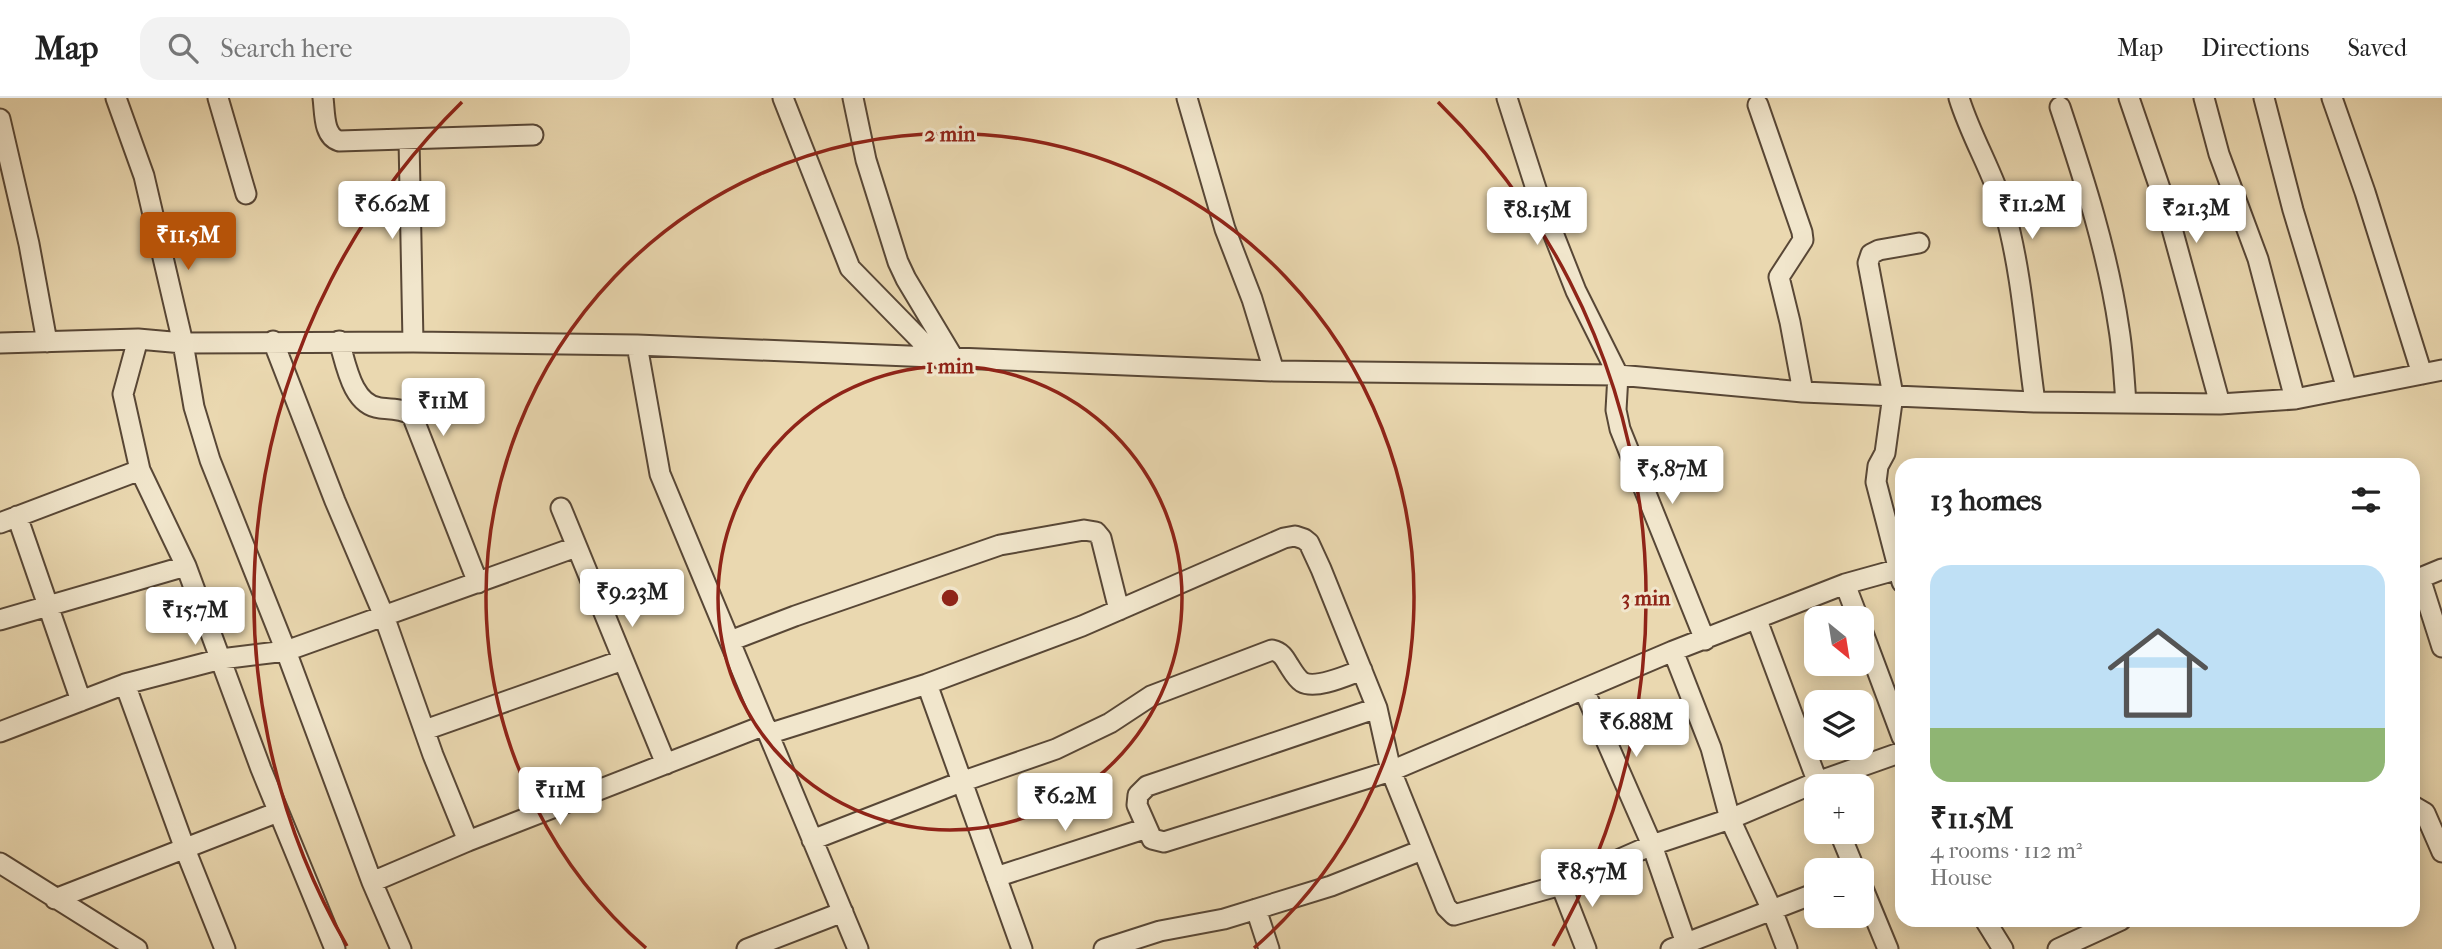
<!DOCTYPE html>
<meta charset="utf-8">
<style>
body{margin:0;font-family:"IM FELL French Canon",serif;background:#f2f2f2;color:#222;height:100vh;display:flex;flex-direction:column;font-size:26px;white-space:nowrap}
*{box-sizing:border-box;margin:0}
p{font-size:23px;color:#767676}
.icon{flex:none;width:38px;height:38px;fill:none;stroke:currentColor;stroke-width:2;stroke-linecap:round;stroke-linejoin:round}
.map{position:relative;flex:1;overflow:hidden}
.panel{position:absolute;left:1895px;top:360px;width:525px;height:469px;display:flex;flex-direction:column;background:#fff;border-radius:21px;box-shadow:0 4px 18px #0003}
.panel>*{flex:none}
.needle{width:46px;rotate:150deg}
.fabs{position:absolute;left:1804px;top:508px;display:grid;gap:14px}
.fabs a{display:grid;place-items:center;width:70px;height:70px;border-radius:14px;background:#fff;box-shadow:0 4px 18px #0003;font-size:35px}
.price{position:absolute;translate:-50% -60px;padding:0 16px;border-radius:7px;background:#fff;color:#222;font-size:23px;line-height:46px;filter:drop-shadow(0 2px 4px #0008)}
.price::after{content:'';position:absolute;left:50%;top:42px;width:21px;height:16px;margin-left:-10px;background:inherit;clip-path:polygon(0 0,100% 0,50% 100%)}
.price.active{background:#b45309;color:#fff}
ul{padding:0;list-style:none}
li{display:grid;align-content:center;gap:14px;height:371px;padding:0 35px}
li+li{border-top:2px solid #e0e0e0}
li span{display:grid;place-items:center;height:217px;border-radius:21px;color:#555}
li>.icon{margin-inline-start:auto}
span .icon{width:126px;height:126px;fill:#fffc;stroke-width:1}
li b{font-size:30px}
h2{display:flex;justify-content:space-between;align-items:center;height:84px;padding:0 35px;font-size:30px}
header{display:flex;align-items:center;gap:42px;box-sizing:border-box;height:98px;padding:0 35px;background:#fff;border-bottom:2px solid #e0e0e0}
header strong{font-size:33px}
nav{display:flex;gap:38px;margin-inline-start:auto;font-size:24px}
.search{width:490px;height:63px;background:#f2f2f2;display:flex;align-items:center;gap:18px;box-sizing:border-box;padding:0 24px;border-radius:21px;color:#767676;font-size:26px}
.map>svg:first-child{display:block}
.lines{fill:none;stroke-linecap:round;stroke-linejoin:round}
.minor-casing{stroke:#584736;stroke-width:23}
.minor{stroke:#f1e6cc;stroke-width:19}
.ring{fill:none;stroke:#8f2418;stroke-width:3.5}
.centre{fill:#8f2418;stroke:#f1e6cc;stroke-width:3.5}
.ring-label{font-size:21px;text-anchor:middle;font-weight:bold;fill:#8f2418;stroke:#f1e6cc;stroke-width:6;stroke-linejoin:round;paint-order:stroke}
</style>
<header>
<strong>Map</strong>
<div class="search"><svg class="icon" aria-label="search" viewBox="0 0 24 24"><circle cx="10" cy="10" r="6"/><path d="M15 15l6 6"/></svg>Search here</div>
<nav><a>Map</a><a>Directions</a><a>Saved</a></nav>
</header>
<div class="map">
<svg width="2442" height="851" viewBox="0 0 2442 851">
<rect width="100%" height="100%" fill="#ead8b0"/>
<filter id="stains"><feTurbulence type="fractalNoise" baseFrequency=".00286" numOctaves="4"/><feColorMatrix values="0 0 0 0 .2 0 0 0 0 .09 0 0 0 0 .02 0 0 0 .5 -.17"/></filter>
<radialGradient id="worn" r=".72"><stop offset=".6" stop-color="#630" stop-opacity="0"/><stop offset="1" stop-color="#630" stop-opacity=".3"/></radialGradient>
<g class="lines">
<g class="minor-casing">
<path id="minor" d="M116,0l28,78 39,167 11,64 16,53 76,191 86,231
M218,0l28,96
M323,0c2,14 0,38 16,43l194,-6
M783,0l67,170 88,90
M853,0l13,62 32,102 8,17 48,80
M1187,0l38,131 27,70 22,72
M1507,0l31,97 38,96 42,84 -2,35 4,19 85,211
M1959,0c12,39 34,74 46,114 17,61 21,127 30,190
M2129,0l36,105 55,201
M2204,0l15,56 39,105 37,140
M2264,0l29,112 54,179
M2332,0l33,94 57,182
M1758,7l44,127 1,8 -24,37 11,45 13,70
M2060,9c24,72 48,146 59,222 4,24 5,49 7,74
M0,21l29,125 18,98
M409,41l4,203
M138,241l-15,55 17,76 46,96 75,203 74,180
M273,243l62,160 49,115 49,139 35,86
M339,243c7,23 13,64 41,67 10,1 24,1 32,7l66,168
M0,245l138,-4 45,4 230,-1 224,3 23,129 198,475
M637,247l637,26 344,4 185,17 232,10 91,1 94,1 75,-5 147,-29
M561,410l105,256
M17,418l64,185
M0,425l140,-53
M2420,480l22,69
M2413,483l29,-12
M1902,484l-26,-100 2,-16 7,-13 8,-58 -25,-132 3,-9 8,-4 40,-7
M1845,486l13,34
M0,522l186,-54
M1757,522l62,166
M1862,532l40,107
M730,543l65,-25 205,-71 84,-15 12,2 5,6 18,72
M1673,553l38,97 19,71 42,91 15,39
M125,586l60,165 40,100
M927,586l155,-58 202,-88 11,-2 9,3 5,4 12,26 56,139 14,63 55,136 8,8 107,-30 91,-40 78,-26 87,-37 85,-30
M1584,592l68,155 36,104
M1377,610l-230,78 -9,9 -1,10 15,34 12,3 227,-71 282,-120 172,-67 54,-15
M425,632l198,-70
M0,634l125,-48 96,-25 65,-8 290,-104
M768,636l159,-50 95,265
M2413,708l12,7 17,39
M1839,733l16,39
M812,742l149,-58 95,-33 54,-26 41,-27 121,-46c9,2 12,7 16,14 4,6 8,14 14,18 14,8 46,-7 60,-12
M0,765l137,86
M996,779l151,-49
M1561,787l25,64
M1862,788l26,63
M55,801l223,-87
M1256,811l13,40
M1985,822l18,29
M401,851l-29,-67 96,-41 297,-116
M747,851l96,-37
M1104,851l56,-18 64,-12 107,-33 91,-36
M1671,851l145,-56
M2058,851l63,-29"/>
</g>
<use href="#minor" class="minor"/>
</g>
<g class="ring">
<circle cx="950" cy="500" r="232"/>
<path d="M646 850A464 464 0 1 1 1254 850"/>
<path d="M347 848A696 696 0 0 1 462 4M1438 4A696 696 0 0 1 1553 848"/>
</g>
<circle cx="950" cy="500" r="10" class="centre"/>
<g class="ring-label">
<text x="950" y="43">2 min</text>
<text x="950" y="275">1 min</text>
<text x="1646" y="507">3 min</text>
</g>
<rect width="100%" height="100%" filter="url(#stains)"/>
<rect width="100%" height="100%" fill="url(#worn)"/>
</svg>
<div class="fabs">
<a><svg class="needle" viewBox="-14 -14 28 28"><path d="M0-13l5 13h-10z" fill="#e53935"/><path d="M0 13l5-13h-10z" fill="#767676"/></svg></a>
<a><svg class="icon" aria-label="layers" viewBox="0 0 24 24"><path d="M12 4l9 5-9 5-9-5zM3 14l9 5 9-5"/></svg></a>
<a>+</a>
<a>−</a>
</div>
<b class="price" style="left:392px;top:143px">₹6.62M</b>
<b class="price" style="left:2032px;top:143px">₹11.2M</b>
<b class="price" style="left:2196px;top:147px">₹21.3M</b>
<b class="price" style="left:1537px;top:149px">₹8.15M</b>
<b class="price active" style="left:188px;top:174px">₹11.5M</b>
<b class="price" style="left:443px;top:340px">₹11M</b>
<b class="price" style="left:1672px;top:408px">₹5.87M</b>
<b class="price" style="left:632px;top:531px">₹9.23M</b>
<b class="price" style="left:195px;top:549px">₹15.7M</b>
<b class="price" style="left:1636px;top:661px">₹6.88M</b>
<b class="price" style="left:560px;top:729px">₹11M</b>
<b class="price" style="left:1065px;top:735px">₹6.2M</b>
<b class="price" style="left:1592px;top:811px">₹8.57M</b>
<section class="panel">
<h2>13 homes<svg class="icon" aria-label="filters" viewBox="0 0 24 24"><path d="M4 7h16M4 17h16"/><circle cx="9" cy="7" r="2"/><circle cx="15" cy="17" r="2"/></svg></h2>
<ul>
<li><span style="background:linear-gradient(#bfe0f5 75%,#8fb573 0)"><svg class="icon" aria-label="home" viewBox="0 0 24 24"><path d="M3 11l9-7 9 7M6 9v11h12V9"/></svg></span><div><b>₹11.5M</b><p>4 rooms · 112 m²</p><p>House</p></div></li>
</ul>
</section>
</div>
